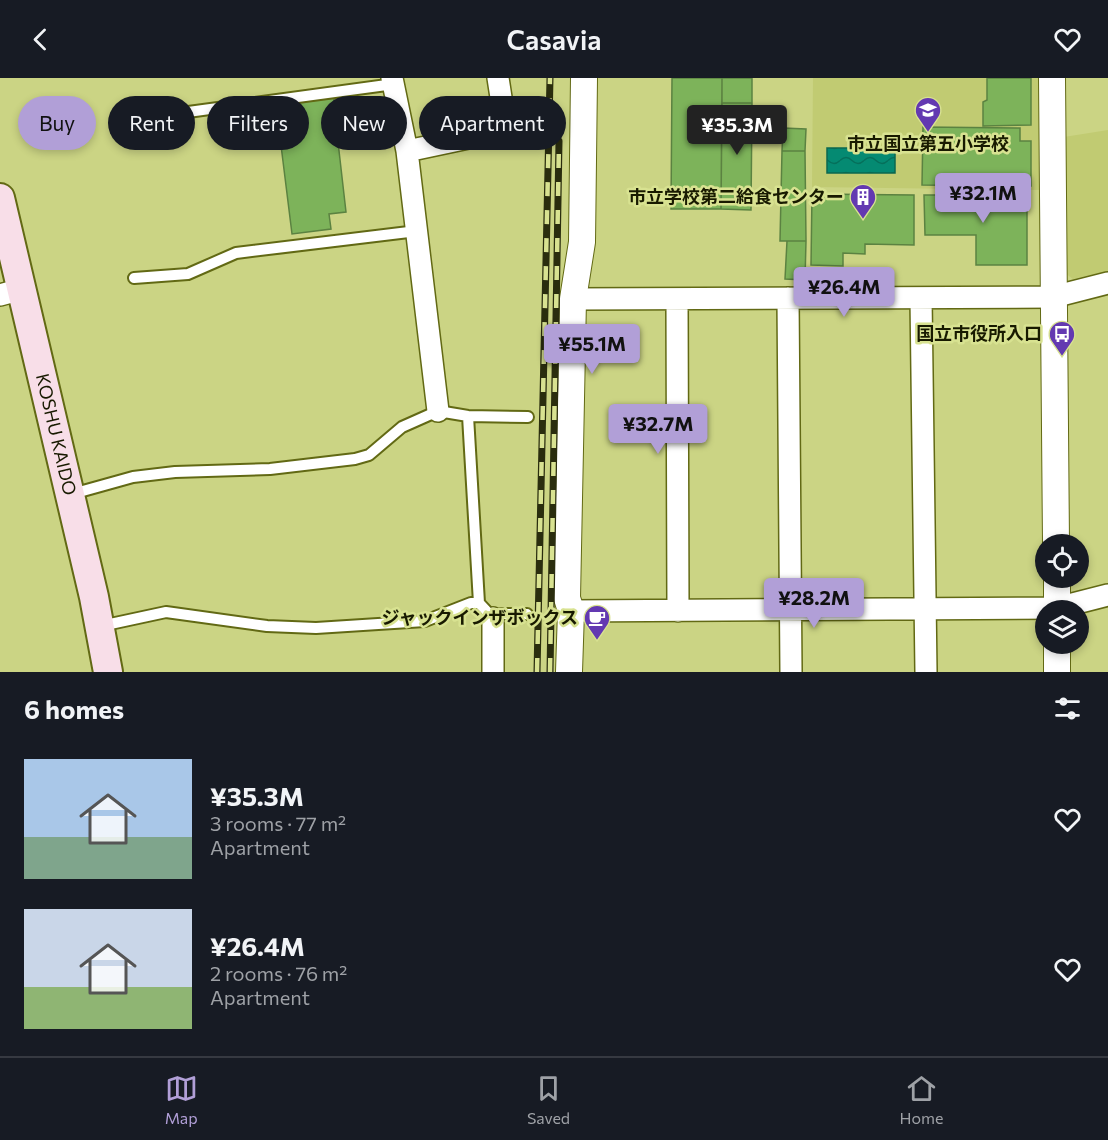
<!DOCTYPE html>
<meta charset="utf-8">
<style>
body{margin:0;font-family:Commissioner,"Noto Sans JP",sans-serif;background:#242831;color:#f1f3f6;height:100vh;display:flex;flex-direction:column;font-size:22px;white-space:nowrap}
*{box-sizing:border-box;margin:0}
p{font-size:20px;color:#9ea1a6}
.icon{flex:none;width:33px;height:33px;fill:none;stroke:currentColor;stroke-width:2;stroke-linecap:round;stroke-linejoin:round}
.map{position:relative;height:594px;overflow:hidden}
.panel{display:flex;flex-direction:column;background:#171b24;flex:1}
.panel>*{flex:none}
.guide{position:absolute;left:18px;top:18px;width:600px;height:54px;display:flex;gap:12px}
.tools{position:absolute;left:1035px;top:456px;display:grid;gap:12px}
.tools a{display:grid;place-items:center;width:54px;height:54px;border-radius:50%;background:#171b24;box-shadow:0 3px 9px #0003;font-size:30px}
.price{position:absolute;translate:-50% -51px;padding:0 14px;border-radius:6px;background:#b19fd7;color:#111;font-size:20px;line-height:39px;filter:drop-shadow(0 2px 3px #0008)}
.price::after{content:'';position:absolute;left:50%;top:36px;width:18px;height:14px;margin-left:-9px;background:inherit;clip-path:polygon(0 0,100% 0,50% 100%)}
.price.active{background:#222;color:#fff}
ul{padding:0;list-style:none}
li{display:flex;align-items:center;gap:18px;height:150px;padding:0 24px}
li span{display:grid;place-items:center;flex:none;width:168px;height:120px;border-radius:0px;color:#555}
li>.icon{margin-inline-start:auto}
span .icon{width:72px;height:72px;fill:#fffc;stroke-width:1}
li b{font-size:26px}
h2{display:flex;justify-content:space-between;align-items:center;height:72px;padding:0 24px;font-size:26px}
.chip{padding:0 21px;border-radius:27px;background:#171b24;box-shadow:0 3px 9px #0003;font-size:21px;line-height:54px}
.chip.active{background:#b19fd7;color:#111}
header{display:flex;justify-content:space-between;align-items:center;height:78px;padding:0 24px;background:#171b24;font-size:27px;font-weight:600}
.menu{display:flex;justify-content:space-around;align-items:center;height:84px;border-top:2px solid #363941;background:#171b24;font-size:16px;color:#9ea1a6}
.menu a{display:grid;justify-items:center;gap:3px}
.menu .active{color:#b19fd7}
.map>svg:first-child{display:block}
.built{fill:#c1cb72}
.water{fill:url(#water-waves);stroke:#0b6850;stroke-width:1.5}
.building{fill:#7db35a;stroke:#5b8241;stroke-width:1.5}
.lines{fill:none;stroke-linecap:round;stroke-linejoin:round}
.service-casing{stroke:#626914;stroke-width:14}
.minor-casing{stroke:#626914;stroke-width:24}
.tertiary-casing{stroke:#626914;stroke-width:28}
.secondary-casing{stroke:#626914;stroke-width:32}
.service{stroke:#fff;stroke-width:10}
.minor{stroke:#fff;stroke-width:21}
.tertiary{stroke:#fff;stroke-width:26}
.secondary{stroke:#f8dee8;stroke-width:28}
.rail-casing{stroke:#2a2d0e;stroke-width:7}
.rail{stroke:#d8e291;stroke-width:4.5;stroke-dasharray:14;stroke-linecap:butt}
.labels{text-anchor:middle;stroke-width:5;stroke-linejoin:round;paint-order:stroke}
.poi-label{font-size:18px;font-weight:bold;fill:#181a00;stroke:#d8e291;text-anchor:end}
.street-label{font-size:18px;fill:#181a00;stroke:#d8e291}
</style>
<header><svg class="icon" aria-label="back" viewBox="0 0 24 24"><path d="M15 5l-7 7 7 7"/></svg>Casavia<svg class="icon" aria-label="heart" viewBox="0 0 24 24"><path d="M12 20l-8-8c-3-5 5-10 8-4 3-6 11-1 8 4z"/></svg></header>
<div class="map">
<svg width="1108" height="594" viewBox="0 0 1108 594">
<defs>
<pattern id="water-waves" width="16" height="10" patternUnits="userSpaceOnUse" patternTransform="scale(1.5)"><rect width="16" height="10" fill="#058a72"/><path d="M0 5q4-4 8 0t8 0" fill="none" stroke="#05705b"/></pattern>
</defs>
<rect width="100%" height="100%" fill="#cbd484"/>
<path class="built" d="M813,0h229l3,112 -233,-3z
M1108,52v141l-35,8 -8,-6 -1,-136z"/>
<path class="water" d="M827,70h68v25h-68z"/>
<path class="building" d="M672,0h50l-1,131h-50z
M722,0h30v25h-30z
M987,0h44v47l-48,1v-24l4,-2z
M334,20v6h4l5,38h-5l8,70 -17,2 2,15 -39,5 -16,-129z
M722,25h30l-1,107 -30,-1z
M923,49l97,1v13h11v45l-109,-1z
M783,50l23,1 -1,22h-23z
M782,73h23l1,90h-26z
M812,116l102,1v50l-49,-1v10l-22,-1v13l-32,-1z
M924,117h103v70h-51v-30h-51z
M787,163h19l-1,39 -20,-1z"/>
<g class="lines">
<g class="service-casing">
<path id="service" d="M143,36l23,1 228,-31
M134,200l54,-4 48,-21 181,-22
M468,338l11,187 14,15 8,-4h26
M72,416l61,-17 42,-5 95,-3 85,-10 14,-4 33,-28 36,-16 30,5 60,1
M101,548l65,-14 101,14 49,2 109,-7 46,-18h8"/>
</g>
<g class="minor-casing">
<path id="minor" d="M392,0l15,73 31,260
M407,73l99,-21 -8,-52
M0,217l22,-6
M788,220l3,374
M921,220l5,374
M573,221l480,-2 55,-14
M677,221l1,312
M571,533l486,-3 51,-13
M493,540v54"/>
</g>
<g class="tertiary-casing">
<path id="tertiary" d="M1052,0l4,466
M1057,500v32
M569,594l2,-61 -4,-13 6,-299 9,-57 2,-164
M1057,594v-28"/>
</g>
<g class="secondary-casing">
<g id="secondary">
<path id="s1" d="M0,120l94,399 14,75"/>
</g>
</g>
<use href="#service" class="service"/>
<use href="#minor" class="minor"/>
<use href="#tertiary" class="tertiary"/>
<use href="#secondary" class="secondary"/>
<g class="rail-casing">
<path id="rail" d="M537,594l13,-594
M550,594l9,-531"/>
</g>
<use href="#rail" class="rail"/>
</g>
<defs>
<g id="school-pin" transform="scale(1.35)"><path d="M0 17L-7.5 6A9.5 9.5 0 1 1 7.5 6Z" fill="#6339b1" stroke="#d8e291"/><path d="M0-5L7-2L0 1L-7-2ZM-4 1L0 2.5L4 1V4Q0 6-4 4Z" fill="#fff"/></g>
<g id="building-pin" transform="scale(1.35)"><path d="M0 17L-7.5 6A9.5 9.5 0 1 1 7.5 6Z" fill="#6339b1" stroke="#d8e291"/><path d="M-4-6H4V6H1V3H-1V6H-4ZM-2.5-4.3h1.7v1.8h-1.7ZM.8-4.3h1.7v1.8H.8ZM-2.5-1h1.7V.8h-1.7ZM.8-1h1.7V.8H.8Z" fill="#fff"/></g>
<g id="bus-pin" transform="scale(1.35)"><path d="M0 17L-7.5 6A9.5 9.5 0 1 1 7.5 6Z" fill="#6339b1" stroke="#d8e291"/><path d="M-5-6H5V4H4V6H2V4H-2V6H-4V4H-5ZM-3.5-4V0h7V-4ZM-3.5 1.2v1.5H-2V1.2ZM2 1.2v1.5H3.5V1.2Z" fill="#fff"/></g>
<g id="cafe-pin" transform="scale(1.35)"><path d="M0 17L-7.5 6A9.5 9.5 0 1 1 7.5 6Z" fill="#6339b1" stroke="#d8e291"/><path d="M-5.5-4.5H6V0H3Q3 3.5 0 3.5H-2.5Q-5.5 3.5-5.5 0ZM3-3.2v2h1.7v-2ZM-6 4.5H4V6H-6Z" fill="#fff"/></g>
</defs>
<g fill-rule="evenodd">
<use href="#school-pin" x="928" y="32"/>
<use href="#building-pin" x="863" y="119"/>
<use href="#bus-pin" x="1062" y="256"/>
<use href="#cafe-pin" x="597" y="540"/>
</g>
<g class="labels">
<g class="poi-label">
<text x="928" y="72" text-anchor="middle">市立国立第五小学校</text>
<text x="844" y="125">市立学校第二給食センター</text>
<text x="1042" y="262">国立市役所入口</text>
<text x="578" y="546">ジャックインザボックス</text>
</g>
<g class="street-label">
<text dy="6" stroke="none"><textPath href="#s1" startOffset="243">KOSHU KAIDO</textPath></text>
</g>
</g>
</svg>
<div class="tools">
<a><svg class="icon" aria-label="locate" viewBox="0 0 24 24"><circle cx="12" cy="12" r="6"/><path d="M12 2v4M12 18v4M2 12h4M18 12h4"/></svg></a>
<a><svg class="icon" aria-label="layers" viewBox="0 0 24 24"><path d="M12 4l9 5-9 5-9-5zM3 14l9 5 9-5"/></svg></a>
</div>
<b class="price active" style="left:737px;top:78px">¥35.3M</b>
<b class="price" style="left:983px;top:146px">¥32.1M</b>
<b class="price" style="left:844px;top:240px">¥26.4M</b>
<b class="price" style="left:592px;top:297px">¥55.1M</b>
<b class="price" style="left:658px;top:377px">¥32.7M</b>
<b class="price" style="left:814px;top:551px">¥28.2M</b>
<div class="guide">
<a class="chip active">Buy</a>
<a class="chip">Rent</a>
<a class="chip">Filters</a>
<a class="chip">New</a>
<a class="chip">Apartment</a>
</div>
</div>
<section class="panel">
<h2>6 homes<svg class="icon" aria-label="filters" viewBox="0 0 24 24"><path d="M4 7h16M4 17h16"/><circle cx="9" cy="7" r="2"/><circle cx="15" cy="17" r="2"/></svg></h2>
<ul>
<li><span style="background:linear-gradient(#a9c7e8 65%,#7fa58c 0)"><svg class="icon" aria-label="home" viewBox="0 0 24 24"><path d="M3 11l9-7 9 7M6 9v11h12V9"/></svg></span><div><b>¥35.3M</b><p>3 rooms · 77 m²</p><p>Apartment</p></div><svg class="icon" aria-label="heart" viewBox="0 0 24 24"><path d="M12 20l-8-8c-3-5 5-10 8-4 3-6 11-1 8 4z"/></svg></li>
<li><span style="background:linear-gradient(#c9d6e8 65%,#8fb573 0)"><svg class="icon" aria-label="home" viewBox="0 0 24 24"><path d="M3 11l9-7 9 7M6 9v11h12V9"/></svg></span><div><b>¥26.4M</b><p>2 rooms · 76 m²</p><p>Apartment</p></div><svg class="icon" aria-label="heart" viewBox="0 0 24 24"><path d="M12 20l-8-8c-3-5 5-10 8-4 3-6 11-1 8 4z"/></svg></li>
</ul>
</section>
<nav class="menu">
<a class="active"><svg class="icon" aria-label="map" viewBox="0 0 24 24"><path d="M3 6l6-2 6 2 6-2v14l-6 2-6-2-6 2zM9 4v14M15 6v14"/></svg>Map</a>
<a><svg class="icon" aria-label="saved" viewBox="0 0 24 24"><path d="M7 4h10v16l-5-4-5 4z"/></svg>Saved</a>
<a><svg class="icon" aria-label="home" viewBox="0 0 24 24"><path d="M3 11l9-7 9 7M6 9v11h12V9"/></svg>Home</a>
</nav>
